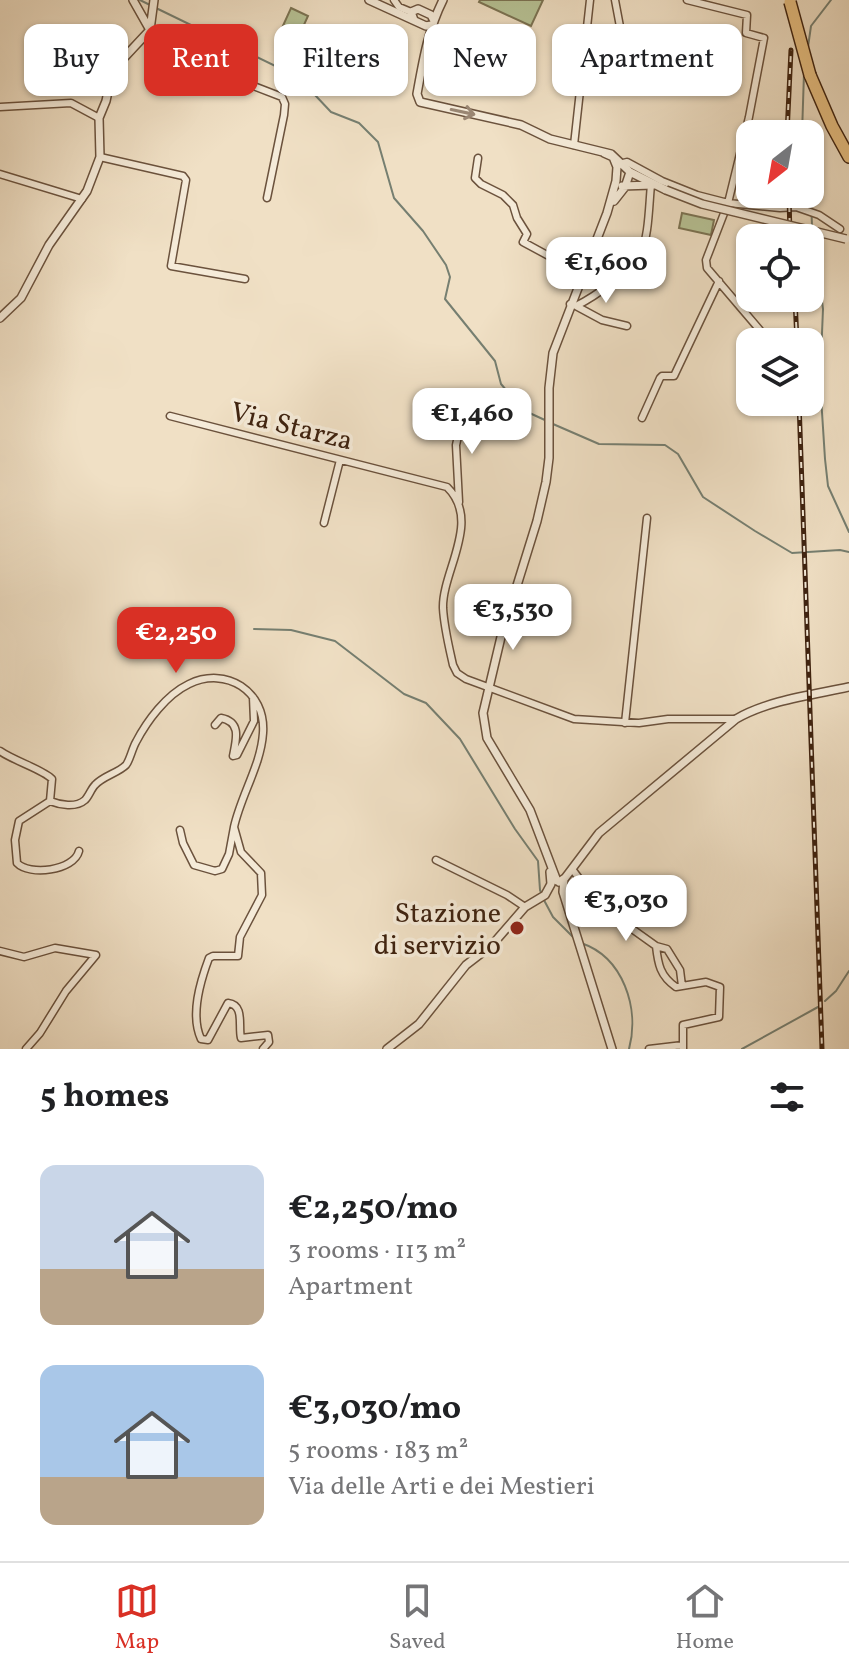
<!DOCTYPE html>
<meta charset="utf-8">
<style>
body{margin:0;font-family:Vollkorn,serif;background:#f2f2f2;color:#202124;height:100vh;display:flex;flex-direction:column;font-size:30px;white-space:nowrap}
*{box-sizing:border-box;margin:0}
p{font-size:26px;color:#757577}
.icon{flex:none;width:44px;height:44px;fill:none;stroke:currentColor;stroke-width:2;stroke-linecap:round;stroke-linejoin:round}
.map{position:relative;height:1049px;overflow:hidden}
.details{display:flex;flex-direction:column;background:#fff;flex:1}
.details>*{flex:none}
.top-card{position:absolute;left:24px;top:24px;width:802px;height:72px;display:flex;gap:16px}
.needle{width:52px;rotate:211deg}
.fabs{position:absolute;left:736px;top:120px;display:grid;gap:16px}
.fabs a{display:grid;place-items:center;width:88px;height:88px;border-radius:16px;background:#fff;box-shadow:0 2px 6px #0004;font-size:40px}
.price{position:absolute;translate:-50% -68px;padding:0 18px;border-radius:16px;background:#fff;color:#222;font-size:26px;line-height:52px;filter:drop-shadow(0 2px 4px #0008)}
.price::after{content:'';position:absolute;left:50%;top:48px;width:24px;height:18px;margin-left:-12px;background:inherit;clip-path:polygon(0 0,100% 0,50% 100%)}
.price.active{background:#d93025;color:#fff}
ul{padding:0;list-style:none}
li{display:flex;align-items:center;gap:24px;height:200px;padding:0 40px}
li span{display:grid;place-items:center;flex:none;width:224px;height:160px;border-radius:16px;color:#555}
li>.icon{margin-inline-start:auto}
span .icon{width:96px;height:96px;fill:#fffc;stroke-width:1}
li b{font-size:34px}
h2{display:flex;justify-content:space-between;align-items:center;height:96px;padding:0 40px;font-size:34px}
.tag{padding:0 28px;border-radius:16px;background:#fff;box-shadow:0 2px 6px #0004;font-size:28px;line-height:72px}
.tag.active{background:#d93025;color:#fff}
.tab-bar{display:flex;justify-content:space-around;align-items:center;height:112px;border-top:2px solid #e0e0e0;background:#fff;font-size:22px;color:#757577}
.tab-bar a{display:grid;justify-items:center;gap:4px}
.tab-bar .active{color:#d93025}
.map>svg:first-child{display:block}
.green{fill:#b7c396;stroke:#7b7353;stroke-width:2}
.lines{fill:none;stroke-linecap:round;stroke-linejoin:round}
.stream{stroke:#767f71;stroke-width:2}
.minor-casing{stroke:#6b523d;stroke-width:9}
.tertiary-casing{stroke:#6b523d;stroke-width:10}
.motorway-casing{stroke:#3f2310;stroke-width:14}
.minor{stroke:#f5ebd9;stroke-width:6}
.tertiary{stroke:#f5ebd9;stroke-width:7}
.motorway{stroke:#e8c082;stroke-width:11}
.rail-casing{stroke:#3f2310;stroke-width:5}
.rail{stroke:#f5ebd9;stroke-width:2;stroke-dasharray:6;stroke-linecap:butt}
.tertiary-bridge-casing{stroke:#6b523d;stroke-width:10;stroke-linecap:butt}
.motorway-bridge-casing{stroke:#3f2310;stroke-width:14;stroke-linecap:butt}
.tertiary-bridge{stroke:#f5ebd9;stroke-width:7}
.motorway-bridge{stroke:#e8c082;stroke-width:11}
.oneway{stroke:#9a8774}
.poi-dot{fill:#8f2418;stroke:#f5ebd9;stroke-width:3}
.labels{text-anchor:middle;stroke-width:7;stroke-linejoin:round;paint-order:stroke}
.street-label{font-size:28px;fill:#3f2310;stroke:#f5ebd9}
.poi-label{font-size:28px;fill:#3f2310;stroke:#f5ebd9;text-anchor:end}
</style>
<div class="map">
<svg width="849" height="1049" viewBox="0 0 849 1049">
<rect width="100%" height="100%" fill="#f0e0c5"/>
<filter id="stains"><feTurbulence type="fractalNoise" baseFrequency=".0025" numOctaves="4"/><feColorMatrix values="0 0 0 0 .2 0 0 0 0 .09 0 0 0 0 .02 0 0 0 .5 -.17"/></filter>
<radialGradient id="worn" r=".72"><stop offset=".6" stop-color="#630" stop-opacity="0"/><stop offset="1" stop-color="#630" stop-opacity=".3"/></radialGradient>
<path class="green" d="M480,0h63l-12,26 -52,-24z
M291,8l17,8 -15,33 -17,-8z
M682,213l32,7 -3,15 -32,-7z"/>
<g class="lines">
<path class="stream" d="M140,0l10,5
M156,8l142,69 33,35 28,11 19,19 16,56 29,33 23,34 4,12 -5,22 50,62 6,23 22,26 24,11
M808,47l3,-21 20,-26
M802,134l2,-61
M810,171l2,55
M813,232l10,77 -3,72 5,78 3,27 21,46
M553,424l46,20 66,1 13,9 25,43 52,34 37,22 48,-3 9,2
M254,629l37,1 44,11 69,53 22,9 34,36 55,90 23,32 2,29 5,12 8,15 20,20
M581,943c42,14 59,65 48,106
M825,1001l11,-10 13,-20
M742,1049l76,-42"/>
<g class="minor-casing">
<path id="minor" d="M394,0l5,7 12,5
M615,0l12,64
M687,0l60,15 -1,18 18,5 -15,79 -21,86 -22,57 1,8 63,74
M150,30l39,31 93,36 3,7 -1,11 -17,83
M0,107l71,-4 28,15
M574,145l16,-145
M100,157l83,19 3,4 -15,86 74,13
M478,158l-3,20 6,6 22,11 10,10 4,13 10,16 -4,8 59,32
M619,164l8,-2 35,19 35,14 31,8 52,5 16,-1 23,8 21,14
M0,174l82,25
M570,304l6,2c20,-10 52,-33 64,-52 9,-15 9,-51 11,-69
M576,306l26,14 25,6
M170,416l277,71c35,34 -5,84 -4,121 1,19 6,39 10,57l4,8 9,6 108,40 65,4 29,-4h68
M642,418l18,-40 2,-2h12l45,-95
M459,502l-3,-57 9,-40
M324,523l16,-63
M625,723l22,-205
M215,725l6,-7c21,4 15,22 12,38l4,-1 17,-34 -1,-24
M0,751c14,10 44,19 52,28l-2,22c10,4 26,7 35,-1 4,-4 6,-11 10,-15 8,-9 23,-12 31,-20 4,-5 6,-16 10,-23 11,-21 30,-47 53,-58 37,-18 77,7 74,49 -2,32 -22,62 -29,94
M50,801l-31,20 -4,19 2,23c12,13 57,8 62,-12
M180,830l3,13 11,22 21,6 7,-2 7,-15 5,-27 7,25 20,21 1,22 -22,42 -2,19h-25l-4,2c-9,24 -19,57 -8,81l7,1 20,-37c17,2 10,23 13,35l27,-3 1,7 -6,7
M436,860l71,35 18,12
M572,869l28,37 56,40c2,18 4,30 20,41l30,-5 14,5 -1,30 -36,8v24
M656,946l11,3 13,21 2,16
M0,951l24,6 31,-9 41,7 -30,36 -26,42 -14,16
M649,1049l34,-4"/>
</g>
<g class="tertiary-casing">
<path id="tertiary" d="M369,0l57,26 5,-1
M443,0c-15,30 -20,61 -26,94l3,8 101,23 29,14 61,15 19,18 36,18
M414,20l-3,-8 7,-3 13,6 2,4
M150,30l4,-30
M622,186l31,-1
M614,201l11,-14 5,-15
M0,318l21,-20 28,-53 38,-54 13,-34 -1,-39 7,-17 5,-24 10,-16 29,-31 -17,-30
M564,879l-1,13 49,157
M557,881l-27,-71 -43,-72 -4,-25 18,-76 36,-116 9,-39 3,-24v-70l4,-35 54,-140 9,-32 1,-14 -4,-10 -9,-4
M559,882l6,-4 34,-45 137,-114c33,-19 76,-24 113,-32
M387,1049l32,-25 47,-59 26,-20 33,-38 20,-12 6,-11 -1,-12"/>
</g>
<g class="motorway-casing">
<path id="motorway" d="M810,75l22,51 17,31"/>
</g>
<use href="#minor" class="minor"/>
<use href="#tertiary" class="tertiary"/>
<use href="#motorway" class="motorway"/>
<g class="rail-casing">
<path id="rail" d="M787,134l4,-84
M789,194l1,44
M795,298l2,44
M799,402l23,647"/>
</g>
<use href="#rail" class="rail"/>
<g class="tertiary-bridge-casing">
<path id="tertiary-bridge" d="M666,190l36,14 144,35"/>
</g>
<g class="motorway-bridge-casing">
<path id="motorway-bridge" d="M790,2l20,73"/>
</g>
<use href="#tertiary-bridge" class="tertiary-bridge"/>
<use href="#motorway-bridge" class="motorway-bridge"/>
</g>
<defs><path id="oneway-shaft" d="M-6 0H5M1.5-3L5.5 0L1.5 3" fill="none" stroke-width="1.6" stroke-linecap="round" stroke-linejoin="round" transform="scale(2)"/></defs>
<use class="oneway" href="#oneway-shaft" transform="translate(463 112) rotate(12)"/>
<circle class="poi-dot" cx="517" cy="928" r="8"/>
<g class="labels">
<g class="street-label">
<text transform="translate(292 425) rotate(14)" y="10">Via Starza</text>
</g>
<g class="poi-label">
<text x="501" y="922">Stazione<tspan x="501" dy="32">di servizio</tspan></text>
</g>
</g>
<rect width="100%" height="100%" filter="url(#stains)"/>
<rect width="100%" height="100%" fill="url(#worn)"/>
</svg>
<div class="fabs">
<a><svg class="needle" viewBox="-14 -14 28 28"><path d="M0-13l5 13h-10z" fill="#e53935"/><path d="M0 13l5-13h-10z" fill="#757577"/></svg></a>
<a><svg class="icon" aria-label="locate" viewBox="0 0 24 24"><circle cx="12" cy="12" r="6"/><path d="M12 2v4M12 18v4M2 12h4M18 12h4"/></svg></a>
<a><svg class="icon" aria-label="layers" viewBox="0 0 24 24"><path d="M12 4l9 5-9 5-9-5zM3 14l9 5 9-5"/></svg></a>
</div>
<b class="price" style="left:606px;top:305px">€1,600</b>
<b class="price" style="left:472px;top:456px">€1,460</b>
<b class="price" style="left:513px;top:652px">€3,530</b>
<b class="price active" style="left:176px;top:675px">€2,250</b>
<b class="price" style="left:626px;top:943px">€3,030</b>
<div class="top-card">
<a class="tag">Buy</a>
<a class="tag active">Rent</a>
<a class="tag">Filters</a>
<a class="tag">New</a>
<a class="tag">Apartment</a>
</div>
</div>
<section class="details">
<h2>5 homes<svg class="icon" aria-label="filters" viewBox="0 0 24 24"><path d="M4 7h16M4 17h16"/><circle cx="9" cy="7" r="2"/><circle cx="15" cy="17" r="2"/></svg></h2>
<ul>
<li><span style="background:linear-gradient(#c9d6e8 65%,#b9a48a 0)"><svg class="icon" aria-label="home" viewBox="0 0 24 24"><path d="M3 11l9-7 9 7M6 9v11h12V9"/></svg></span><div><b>€2,250/mo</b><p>3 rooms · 113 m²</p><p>Apartment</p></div></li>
<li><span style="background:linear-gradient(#a9c7e8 70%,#b9a48a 0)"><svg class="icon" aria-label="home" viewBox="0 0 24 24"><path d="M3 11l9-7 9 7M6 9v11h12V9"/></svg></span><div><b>€3,030/mo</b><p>5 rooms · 183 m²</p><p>Via delle Arti e dei Mestieri</p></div></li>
</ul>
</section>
<nav class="tab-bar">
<a class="active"><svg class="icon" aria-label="map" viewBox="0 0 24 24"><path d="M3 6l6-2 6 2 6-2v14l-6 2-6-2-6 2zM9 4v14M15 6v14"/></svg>Map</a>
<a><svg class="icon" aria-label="saved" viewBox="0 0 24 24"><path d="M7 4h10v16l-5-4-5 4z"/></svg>Saved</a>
<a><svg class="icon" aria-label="home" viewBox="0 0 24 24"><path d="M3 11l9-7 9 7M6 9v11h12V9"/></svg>Home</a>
</nav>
